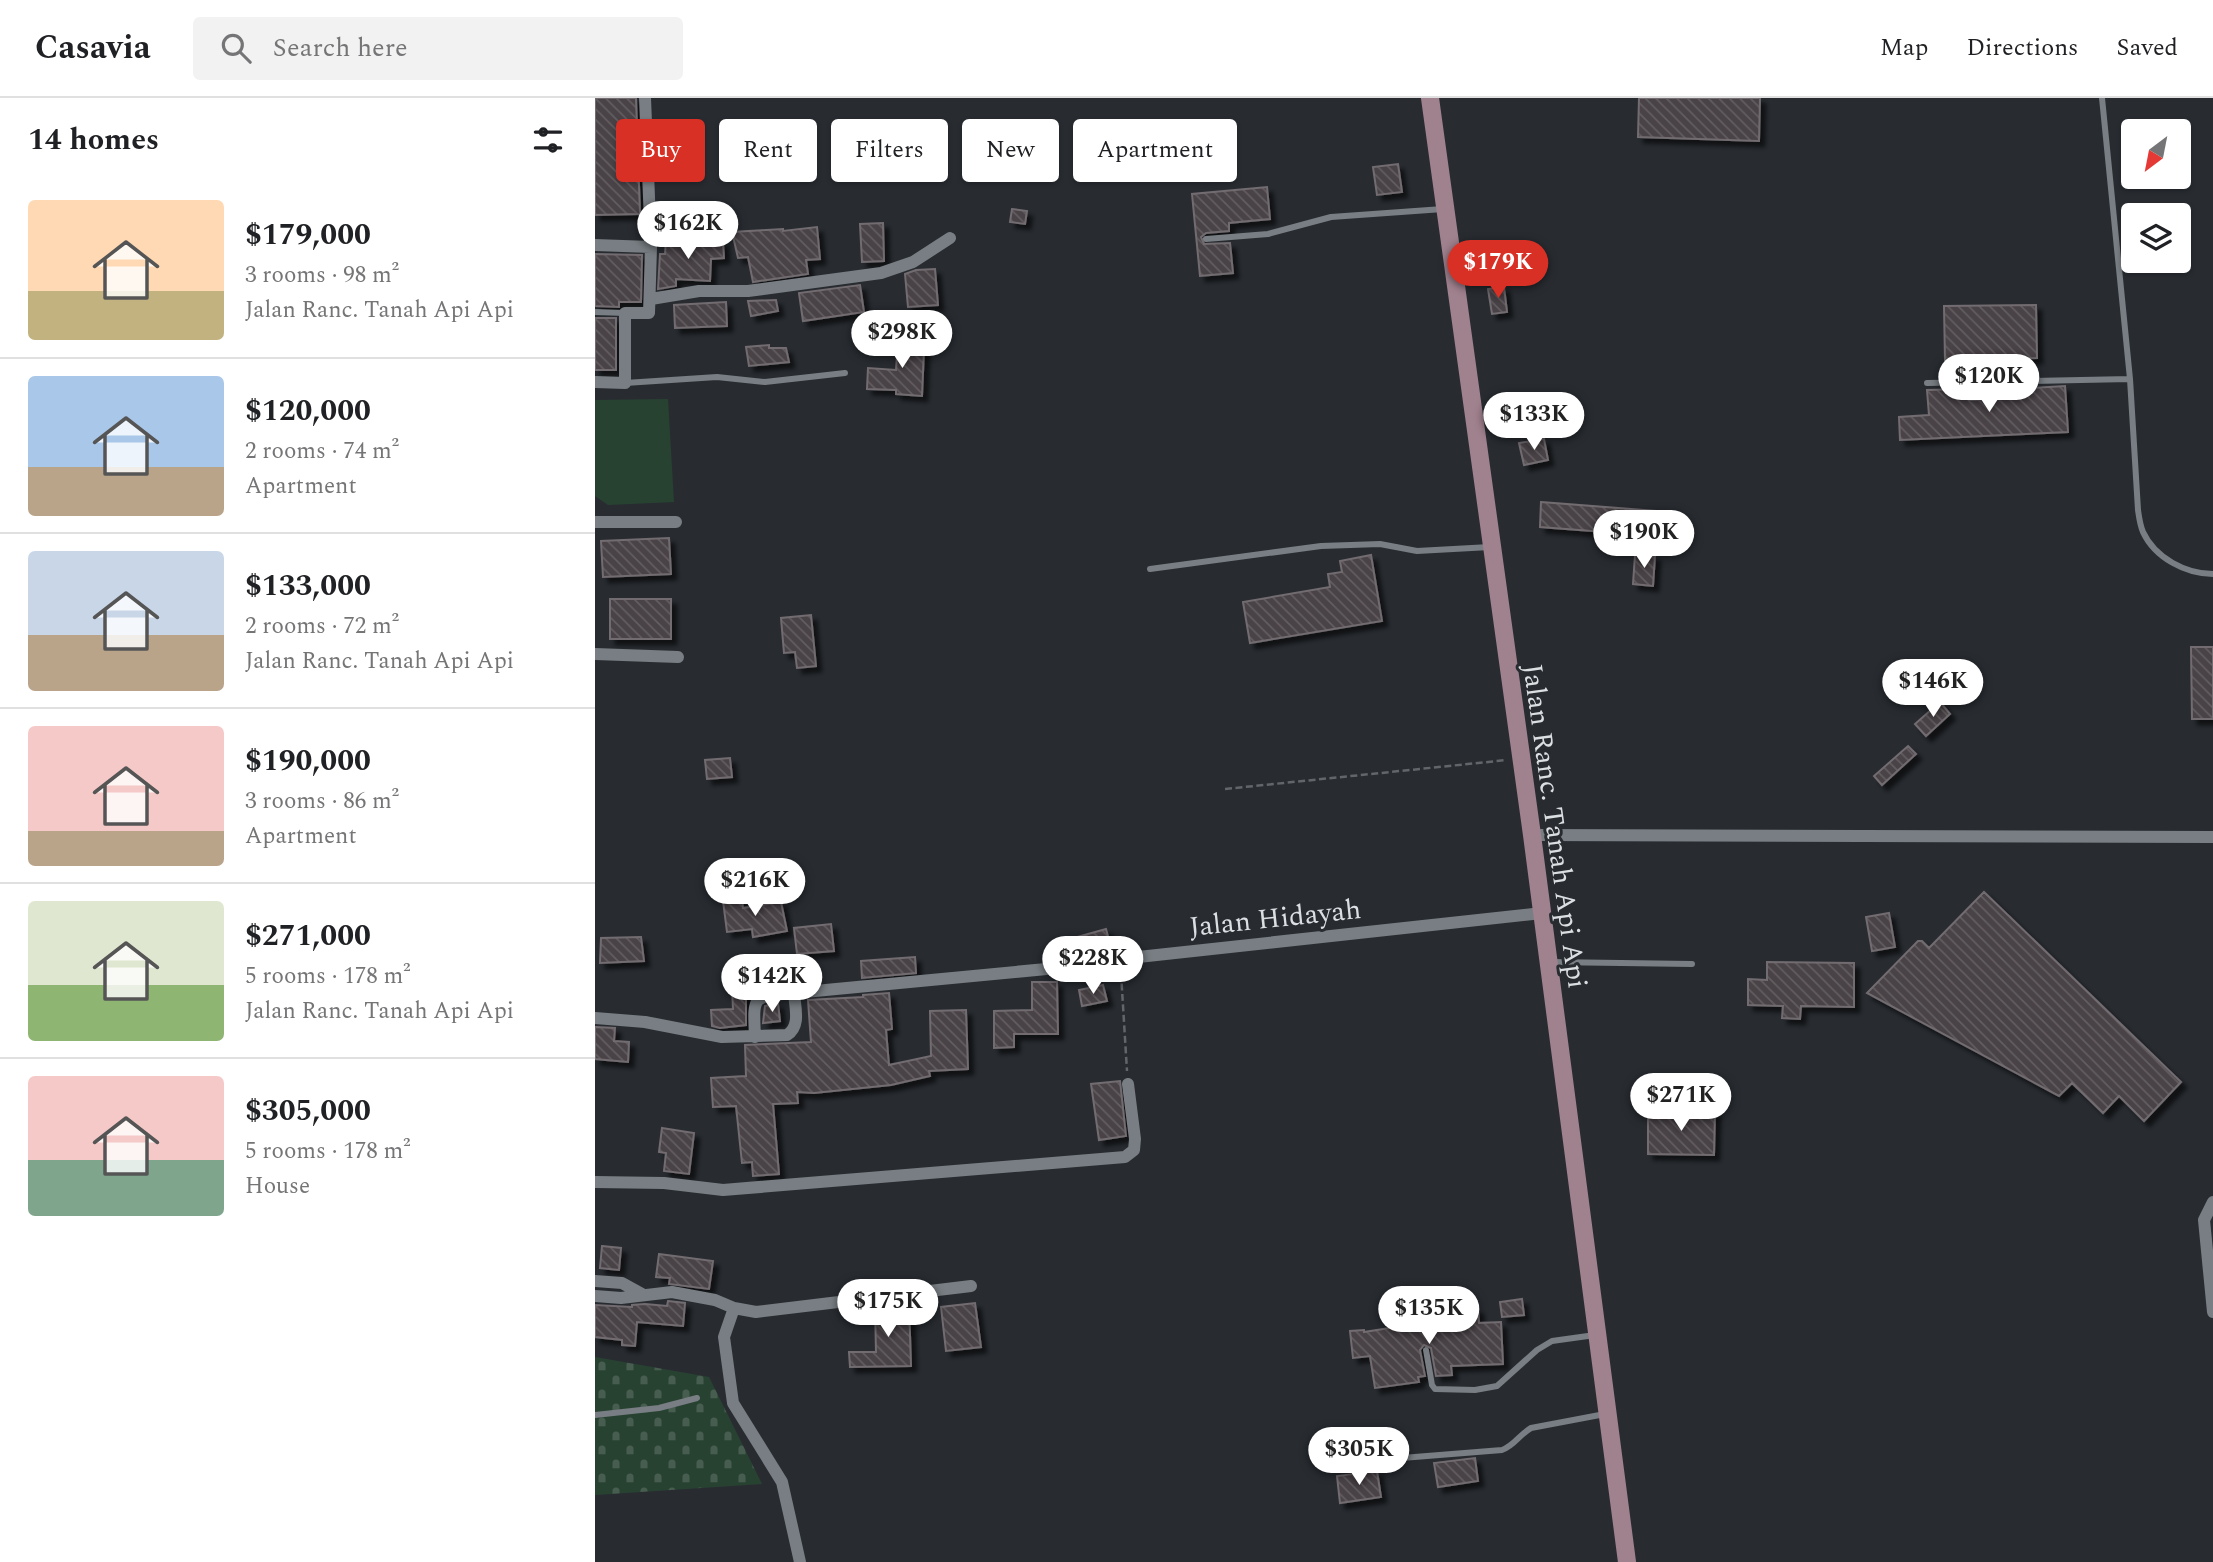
<!DOCTYPE html>
<meta charset="utf-8">
<style>
body{margin:0;font-family:Spectral,serif;background:#f2f2f2;color:#202124;height:100vh;display:flex;flex-direction:column;font-size:26px;white-space:nowrap}
*{box-sizing:border-box;margin:0}
p{font-size:23px;color:#757577}
.icon{flex:none;width:38px;height:38px;fill:none;stroke:currentColor;stroke-width:2;stroke-linecap:round;stroke-linejoin:round}
.map{position:relative;flex:1;overflow:hidden}
.drawer{display:flex;flex-direction:column;background:#fff;width:595px}
.drawer>*{flex:none}
.banner{position:absolute;left:21px;top:21px;width:665px;height:63px;display:flex;gap:14px}
.needle{width:46px;rotate:212deg}
.controls{position:absolute;left:1526px;top:21px;display:grid;gap:14px}
.controls a{display:grid;place-items:center;width:70px;height:70px;border-radius:7px;background:#fff;box-shadow:0 2px 5px #0004;font-size:35px}
.price{position:absolute;translate:-50% -60px;padding:0 16px;border-radius:24px;background:#fff;color:#222;font-size:23px;line-height:46px;filter:drop-shadow(0 2px 4px #0008)}
.price::after{content:'';position:absolute;left:50%;top:42px;width:21px;height:16px;margin-left:-10px;background:inherit;clip-path:polygon(0 0,100% 0,50% 100%)}
.price.selected{background:#d93025;color:#fff}
ul{padding:0;list-style:none}
li{display:flex;align-items:center;gap:21px;height:175px;padding:0 28px}
li+li{border-top:2px solid #e0e0e0}
li span{display:grid;place-items:center;flex:none;width:196px;height:140px;border-radius:7px;color:#555}
li>.icon{margin-inline-start:auto}
span .icon{width:84px;height:84px;fill:#fffc;stroke-width:1}
li b{font-size:30px}
h2{display:flex;justify-content:space-between;align-items:center;height:84px;padding:0 28px;font-size:30px}
.tag{padding:0 24px;border-radius:7px;background:#fff;box-shadow:0 2px 5px #0004;font-size:24px;line-height:63px}
.tag.selected{background:#d93025;color:#fff}
header{display:flex;align-items:center;gap:42px;box-sizing:border-box;height:98px;padding:0 35px;background:#fff;border-bottom:2px solid #e0e0e0}
header strong{font-size:33px}
nav{display:flex;gap:38px;margin-inline-start:auto;font-size:24px}
.search{width:490px;height:63px;background:#f2f2f2;display:flex;align-items:center;gap:18px;box-sizing:border-box;padding:0 24px;border-radius:7px;color:#757577;font-size:26px}
main{display:flex;flex:1;min-height:0}
.map>svg:first-child{display:block}
.cemetery{fill:url(#cemetery-stones)}
.park{fill:#284232}
.building{fill:url(#building-back-hatch);stroke:#726c70;stroke-width:2;filter:url(#shadow)}
.lines{fill:none;stroke-linecap:round;stroke-linejoin:round}
.path{stroke:#62656a;stroke-width:2.5;stroke-dasharray:7 3.5;stroke-linecap:butt}
.lane{stroke:#787e83;stroke-width:6}
.street{stroke:#787e83;stroke-width:12}
.secondary{stroke:#a0818e;stroke-width:18}
.labels{text-anchor:middle;stroke-width:6;stroke-linejoin:round;paint-order:stroke}
.street-label{font-size:28px;fill:#dcdfe2;stroke:#282c31}
</style>
<header>
<strong>Casavia</strong>
<div class="search"><svg class="icon" aria-label="search" viewBox="0 0 24 24"><circle cx="10" cy="10" r="6"/><path d="M15 15l6 6"/></svg>Search here</div>
<nav><a>Map</a><a>Directions</a><a>Saved</a></nav>
</header>
<main>
<section class="drawer">
<h2>14 homes<svg class="icon" aria-label="filters" viewBox="0 0 24 24"><path d="M4 7h16M4 17h16"/><circle cx="9" cy="7" r="2"/><circle cx="15" cy="17" r="2"/></svg></h2>
<ul>
<li><span style="background:linear-gradient(#ffd9b3 65%,#c2b280 0)"><svg class="icon" aria-label="home" viewBox="0 0 24 24"><path d="M3 11l9-7 9 7M6 9v11h12V9"/></svg></span><div><b>$179,000</b><p>3 rooms · 98 m²</p><p>Jalan Ranc. Tanah Api Api</p></div></li>
<li><span style="background:linear-gradient(#a9c7e8 65%,#b9a48a 0)"><svg class="icon" aria-label="home" viewBox="0 0 24 24"><path d="M3 11l9-7 9 7M6 9v11h12V9"/></svg></span><div><b>$120,000</b><p>2 rooms · 74 m²</p><p>Apartment</p></div></li>
<li><span style="background:linear-gradient(#c9d6e8 60%,#b9a48a 0)"><svg class="icon" aria-label="home" viewBox="0 0 24 24"><path d="M3 11l9-7 9 7M6 9v11h12V9"/></svg></span><div><b>$133,000</b><p>2 rooms · 72 m²</p><p>Jalan Ranc. Tanah Api Api</p></div></li>
<li><span style="background:linear-gradient(#f6c9c9 75%,#b9a48a 0)"><svg class="icon" aria-label="home" viewBox="0 0 24 24"><path d="M3 11l9-7 9 7M6 9v11h12V9"/></svg></span><div><b>$190,000</b><p>3 rooms · 86 m²</p><p>Apartment</p></div></li>
<li><span style="background:linear-gradient(#dfe7d0 60%,#8fb573 0)"><svg class="icon" aria-label="home" viewBox="0 0 24 24"><path d="M3 11l9-7 9 7M6 9v11h12V9"/></svg></span><div><b>$271,000</b><p>5 rooms · 178 m²</p><p>Jalan Ranc. Tanah Api Api</p></div></li>
<li><span style="background:linear-gradient(#f6c9c9 60%,#7fa58c 0)"><svg class="icon" aria-label="home" viewBox="0 0 24 24"><path d="M3 11l9-7 9 7M6 9v11h12V9"/></svg></span><div><b>$305,000</b><p>5 rooms · 178 m²</p><p>House</p></div></li>
</ul>
</section>
<div class="map">
<svg width="1618" height="1464" viewBox="0 0 1618 1464">
<defs>
<pattern id="cemetery-stones" width="16" height="16" patternUnits="userSpaceOnUse" patternTransform="scale(1.75)"><rect width="16" height="16" fill="#284232"/><path d="M2 7V4a2 2 0 0 1 4 0v3zM10 15v-3a2 2 0 0 1 4 0v3z" fill="#475d4f"/></pattern>
<pattern id="building-back-hatch" width="6" height="6" patternUnits="userSpaceOnUse" patternTransform="scale(1.75)"><rect width="6" height="6" fill="#484246"/><path d="M-1 5l2 2M0 0l6 6M5-1l2 2" fill="none" stroke="#625d60"/></pattern>
<filter id="shadow"><feDropShadow dx="5.5" dy="5.5" stdDeviation="2" flood-color="#0009"/></filter>
</defs>
<rect width="100%" height="100%" fill="#282c31"/>
<path class="cemetery" d="M0,1259l114,20 53,107 -167,11z"/>
<path class="park" d="M73,301l6,103 -66,3 -13,-9v-96z"/>
<path class="building" d="M0,0h41l4,116 -45,1z
M1044,0h121l-1,43 -121,-4z
M803,66l4,28 -25,3 -4,-28z
M672,89l3,32 -41,4v8l-23,2 -5,4 3,7 26,-1 3,30 -33,3 -8,-82z
M417,111l15,2 -2,13 -15,-2z
M288,125l1,38 -22,1 -2,-38z
M222,129l3,32 -14,1 2,14 -55,8 -5,-25 -10,1 -6,-26 51,-3v2z
M71,142l57,2 1,16 -13,1 -1,22 -34,-2v7l-18,3 2,-35h5z
M928,144l5,27 -16,2 -5,-26z
M0,156l47,1 -1,47h-22v5l-24,-1z
M340,171l3,36 -30,2 -3,-33 11,-4z
M265,187l4,27 -61,9 -4,-28z
M909,189l3,25 -15,2 -4,-25z
M181,202l2,11 -27,5 -3,-15z
M131,204l1,24 -52,2 -1,-23z
M1441,207l1,53 -92,2 -1,-54z
M0,220h21v52h-21z
M310,233h15v17l4,1 -2,47 -26,-2v-4l-29,-1 1,-21 28,2 1,-15 8,1z
M174,247v3h17l3,14 -40,4 -3,-19z
M1470,288l3,46 -168,8 -1,-23 30,-2 -2,-25 41,-1 1,11 29,-1 -1,-9z
M949,341l4,21 -24,5 -5,-22z
M946,404l115,9 -1,17 -36,-3 -1,8 -78,-6z
M74,440l2,36 -68,3 -2,-36z
M776,457l11,66 -132,22 -7,-41 87,-15 -2,-13 14,-2 -2,-11z
M1040,457l20,1 -2,30 -20,-2z
M15,501h61v40h-61z
M216,517l5,51 -19,2 -2,-16 -11,1 -3,-35z
M1596,549h22v72h-21z
M1345,604l10,12 -24,22 -11,-12z
M1313,648l8,8 -34,31 -8,-9z
M135,660l2,19 -25,2 -2,-19z
M1389,794l197,190 -37,39 -25,-25 -16,17 -31,-30 -13,13 -192,-103 51,-52h4l7,7z
M147,801l1,9 38,-6 6,29 -34,6 -1,-8 -25,3 -4,-31z
M1294,815l6,34 -23,4 -6,-34z
M236,826l3,27 -37,3 -3,-26z
M511,831l5,19 -38,9 -3,-18z
M46,839l3,24 -44,2 1,-25z
M320,859l1,16 -54,5 -1,-17z
M1172,864l87,1v44l-53,-1 -1,13 -18,-1 1,-12 -35,-1v-26l19,1z
M437,884h25l1,52h-44v13l-20,1v-37l38,-1z
M508,887l4,16 -25,5 -3,-16z
M151,889v38l-26,3 -8,-2 -1,-16 22,-1 -1,-21z
M294,895l3,36 -6,1 3,35 42,-9 -1,-45 36,-1 2,59 -39,2 1,5 -39,9 -77,8 -17,-1 1,11 -25,1 6,70 -26,2 -1,-14 -10,1 -6,-57 -23,1 -2,-29 35,-2 -1,-31 66,-3 -3,-42 55,-3v-2z
M183,905l2,18 -17,2 2,-17z
M0,929l20,1 -1,13 15,1 -1,20 -33,-3z
M525,983l6,55 -27,4 -8,-56z
M1053,1013l67,1 -1,43 -66,-1z
M67,1030l32,5 -5,41 -25,-3 2,-18 -7,-1z
M7,1148l19,2 -2,22 -19,-2z
M64,1156l54,7 -4,28 -40,-5 1,-6 -14,-1z
M927,1201l2,16 -22,2 -2,-15z
M73,1203l17,2 -2,23 -46,-4 -2,24 -13,-1v-5l-27,-3v-32l37,2v-2l13,-1 22,2z
M380,1205l6,44 -35,4 -5,-44z
M314,1206l2,62 -61,1 -1,-15h27l-1,-46z
M833,1211h50l1,14 22,-1 2,42 -52,2 1,9 -16,1 -5,-28 -7,-3 -4,5 5,26 -7,1 1,5 -44,6 -5,-32 -17,2 -3,-27 14,-1v2l64,-10z
M880,1360l3,23 -40,6 -4,-24z
M782,1373l4,26 -41,6 -3,-27z"/>
<g class="lines">
<path class="path" d="M630,691l282,-29
M526,875l6,98"/>
<path class="lane" d="M1507,0l28,281 8,131c1,7 2,15 5,22 12,26 43,42 70,42
M611,141l62,-5 63,-17 112,-8
M0,214l30,1
M30,285l92,-6 48,5 80,-9
M1332,285l203,-4
M555,471l171,-23 59,-2 37,7 73,-4
M955,864l142,2
M831,1252l6,35 3,4 40,1 22,-4 40,-36 15,-9 43,-6
M0,1317l64,-7 38,-10
M732,1366l175,-14c12,-4 18,-16 29,-22l74,-14"/>
<path class="street" d="M0,147l56,2
M56,201l48,-8h49l133,-18 32,-11 37,-24
M0,284l30,1v-70h24l2,-66 -6,-149
M0,424h81
M0,556l83,3
M937,737l681,2
M0,920l50,4 77,15 65,-2c14,-9 8,-27 7,-42l263,-25 63,-9 422,-46
M160,939c-2,-43 -3,-40 39,-44
M0,1084l69,1 59,7 402,-33 9,-7 1,-11 -7,-55
M1618,1104l-9,18 9,92
M0,1183l27,2 20,11
M0,1198l26,2 51,-6 43,8 19,8 22,4 215,-26
M139,1210l-10,29 9,66 49,79 18,80"/>
<path class="secondary" d="M835,0l102,737 95,727"/>
</g>
<g class="labels">
<g class="street-label">
<text transform="translate(961 728) rotate(82)" y="10">Jalan Ranc. Tanah Api Api</text>
<text transform="translate(680 819) rotate(-6)" y="10">Jalan Hidayah</text>
</g>
</g>
</svg>
<div class="controls">
<a><svg class="needle" viewBox="-14 -14 28 28"><path d="M0-13l5 13h-10z" fill="#e53935"/><path d="M0 13l5-13h-10z" fill="#757577"/></svg></a>
<a><svg class="icon" aria-label="layers" viewBox="0 0 24 24"><path d="M12 4l9 5-9 5-9-5zM3 14l9 5 9-5"/></svg></a>
</div>
<b class="price" style="left:93px;top:163px">$162K</b>
<b class="price selected" style="left:903px;top:202px">$179K</b>
<b class="price" style="left:307px;top:272px">$298K</b>
<b class="price" style="left:1394px;top:316px">$120K</b>
<b class="price" style="left:939px;top:354px">$133K</b>
<b class="price" style="left:1049px;top:472px">$190K</b>
<b class="price" style="left:1338px;top:621px">$146K</b>
<b class="price" style="left:160px;top:820px">$216K</b>
<b class="price" style="left:498px;top:898px">$228K</b>
<b class="price" style="left:177px;top:916px">$142K</b>
<b class="price" style="left:1086px;top:1035px">$271K</b>
<b class="price" style="left:293px;top:1241px">$175K</b>
<b class="price" style="left:834px;top:1248px">$135K</b>
<b class="price" style="left:764px;top:1389px">$305K</b>
<div class="banner">
<a class="tag selected">Buy</a>
<a class="tag">Rent</a>
<a class="tag">Filters</a>
<a class="tag">New</a>
<a class="tag">Apartment</a>
</div>
</div>
</main>
